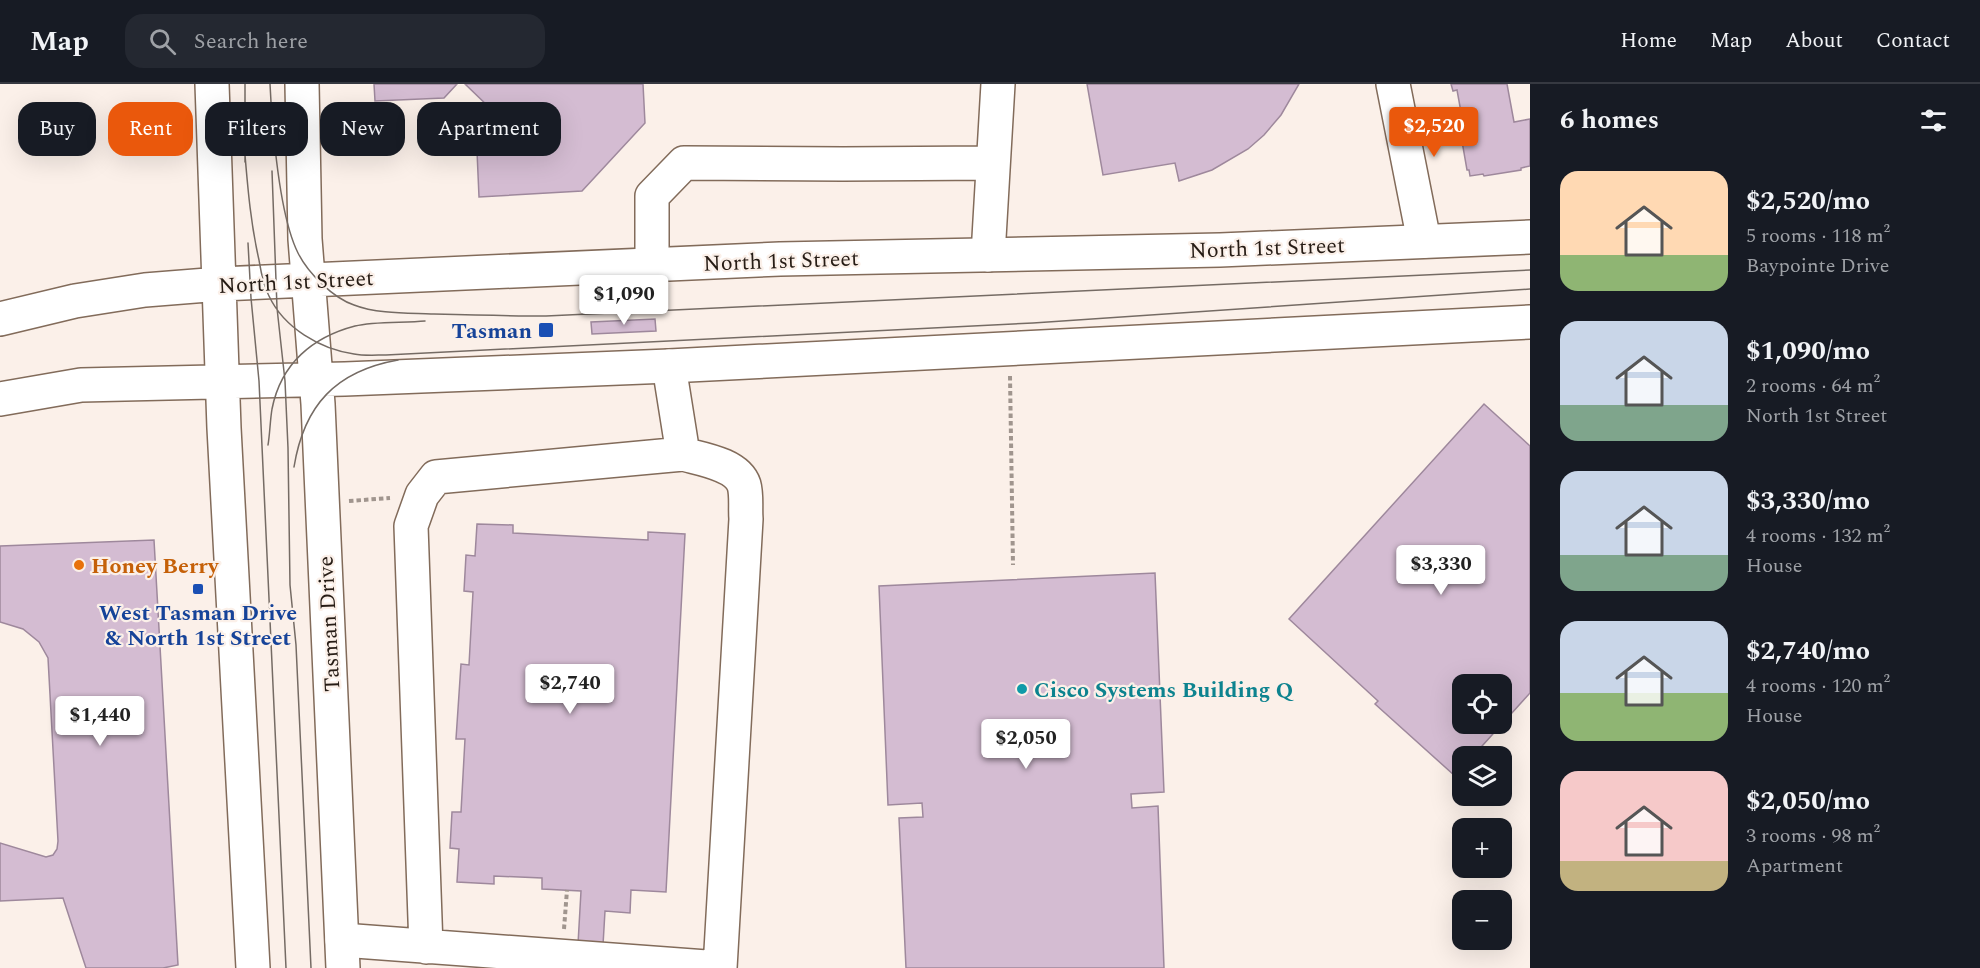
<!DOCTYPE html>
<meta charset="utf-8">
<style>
body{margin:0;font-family:Spectral,serif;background:#242831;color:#f1f3f6;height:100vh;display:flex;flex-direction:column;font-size:22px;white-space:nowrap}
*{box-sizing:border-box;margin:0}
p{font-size:20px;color:#9ea1a6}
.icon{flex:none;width:33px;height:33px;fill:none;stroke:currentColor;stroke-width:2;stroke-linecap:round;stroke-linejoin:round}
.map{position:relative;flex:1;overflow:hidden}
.details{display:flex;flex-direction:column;background:#171b24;width:450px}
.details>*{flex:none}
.hud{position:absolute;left:18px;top:18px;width:570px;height:54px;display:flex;gap:12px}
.buttons{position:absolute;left:1452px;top:590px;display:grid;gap:12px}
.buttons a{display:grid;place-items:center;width:60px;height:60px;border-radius:12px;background:#171b24;box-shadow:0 6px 24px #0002;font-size:30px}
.price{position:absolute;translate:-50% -51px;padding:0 14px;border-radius:6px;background:#fff;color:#222;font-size:20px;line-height:39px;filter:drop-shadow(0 2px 3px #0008)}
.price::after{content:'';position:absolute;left:50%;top:36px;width:18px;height:14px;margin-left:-9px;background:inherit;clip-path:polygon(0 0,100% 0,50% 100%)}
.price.on{background:#ea580c;color:#fff}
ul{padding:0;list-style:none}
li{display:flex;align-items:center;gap:18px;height:150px;padding:0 30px}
li span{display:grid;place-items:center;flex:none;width:168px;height:120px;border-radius:18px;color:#555}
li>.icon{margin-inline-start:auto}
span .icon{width:72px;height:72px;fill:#fffc;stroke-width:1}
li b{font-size:26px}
h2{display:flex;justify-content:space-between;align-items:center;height:72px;padding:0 30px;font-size:26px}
.pill{padding:0 21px;border-radius:18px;background:#171b24;box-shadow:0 6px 24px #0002;font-size:21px;line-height:54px}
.pill.on{background:#ea580c;color:#fff}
header{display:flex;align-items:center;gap:36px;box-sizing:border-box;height:84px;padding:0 30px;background:#171b24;border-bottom:2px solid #363941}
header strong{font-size:28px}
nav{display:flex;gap:33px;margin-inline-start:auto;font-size:21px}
.search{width:420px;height:54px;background:#242831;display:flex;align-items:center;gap:15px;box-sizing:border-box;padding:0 21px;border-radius:18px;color:#9ea1a6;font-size:22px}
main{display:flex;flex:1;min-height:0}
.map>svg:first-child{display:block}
.building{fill:#d4bcd2;stroke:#9e889c;stroke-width:1.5;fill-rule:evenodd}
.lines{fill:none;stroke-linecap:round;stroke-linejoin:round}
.minor-casing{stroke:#826b5a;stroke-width:36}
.major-casing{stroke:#826b5a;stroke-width:36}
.path{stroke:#a0958e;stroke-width:4;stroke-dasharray:4.5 3;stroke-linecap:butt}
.minor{stroke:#fff;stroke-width:33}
.major{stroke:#fff;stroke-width:33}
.tram{stroke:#756b64;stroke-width:1.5}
.transit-dot{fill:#1a4fb4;stroke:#fbf0e9;stroke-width:2}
.food-dot{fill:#e8710a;stroke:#fbf0e9;stroke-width:2}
.culture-dot{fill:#0f9aa8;stroke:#fbf0e9;stroke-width:2}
.labels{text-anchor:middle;stroke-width:4.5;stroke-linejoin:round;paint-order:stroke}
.street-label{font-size:22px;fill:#261c15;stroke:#fbf0e9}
.transit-label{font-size:22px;font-weight:bold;fill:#164399;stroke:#fbf0e9;text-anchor:end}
.food-label{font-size:22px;font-weight:bold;fill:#c56008;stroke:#fbf0e9;text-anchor:start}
.culture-label{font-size:22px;font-weight:bold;fill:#0d838f;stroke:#fbf0e9;text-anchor:start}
</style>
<header>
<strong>Map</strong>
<div class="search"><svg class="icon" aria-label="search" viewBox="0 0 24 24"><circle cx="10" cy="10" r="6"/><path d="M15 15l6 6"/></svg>Search here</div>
<nav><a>Home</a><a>Map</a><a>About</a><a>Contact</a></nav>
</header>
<main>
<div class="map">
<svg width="1530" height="884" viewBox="0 0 1530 884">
<rect width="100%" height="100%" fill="#fbf0e9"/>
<path class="building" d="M374,0h83l-13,14 -69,3z
M465,0h178l2,39 -63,68 -103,6 -3,-69 16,-18z
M1087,0h212l-18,31 -17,20 -16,14 -36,21 -33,11 -4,-18 -72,12z
M1451,0h56l7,38 16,-3v47l-9,2v2l-37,6 -1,-2 -13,2 -1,-6h-2l-8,-46 4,-1 -6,-33 -4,1z
M655,235l1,12 -64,3 -1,-12z
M1484,320l46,42v247l-57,63h-11v12l-7,8 -80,-72 3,-3 -89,-82zM1462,600h40v39h-40z
M477,440l36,1v8l135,7v-8l37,2 -19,358 -35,-2 -1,23 -25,-2 -2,34 -25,-1 3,-53 -39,-2v-11l-48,-2v8l-37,-2 2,-33 -9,-1 2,-36h9l4,-73h-9l5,-75 8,1 4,-73 -9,-1 2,-36 9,1z
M154,456l24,425 -15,3h-77l-23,-70 -63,3v-58l46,14 7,-2 4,-6 1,-8 -10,-183 -9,-16 -16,-13 -23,-7v-76z
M1155,489l9,219 -33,2 1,14 26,-2 6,162h-258l-7,-150 24,-1 -1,-14 -34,2 -9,-219z"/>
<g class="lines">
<g class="minor-casing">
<path id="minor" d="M1393,0l31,157
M988,171l10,-171
M652,181v-69l32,-33 159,1 150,-1
M669,282l14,88
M342,856l378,28
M426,863l-15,-421 11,-31 14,-18 247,-23c18,5 54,10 61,31 3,10 1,24 2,34l-26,449"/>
</g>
<g class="major-casing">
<path id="major" d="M212,0l12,344 29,540
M302,0l3,155 13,165 25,564
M0,235l75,-18 70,-11 75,-6 560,-25 440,-9 310,-13
M0,315l81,-14 264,-6 324,-13 861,-44"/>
</g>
<path class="path" d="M1010,292l3,189
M349,417l41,-3
M564,845l3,-39"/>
<use href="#minor" class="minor"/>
<use href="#major" class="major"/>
<path class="tram" d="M245,0v78
M270,0l2,36
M272,30c3,39 9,105 26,139 10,20 35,45 56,52 23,9 54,8 77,9 39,1 77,2 115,2l984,-46
M245,71c3,36 6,70 14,105 2,12 4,25 10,36 15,32 51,53 85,58 10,2 22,1 32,1l647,-32 497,-34
M272,87l5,137 8,73 3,67 2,137 6,60 15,323
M248,159l3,55 8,83 27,587
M268,361c2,-12 2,-24 4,-36 9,-46 41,-72 83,-83 19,-5 49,-3 70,-5
M294,383c10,-62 42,-96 104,-107"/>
</g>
<g class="transit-dot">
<rect x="538" y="238" width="16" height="16" rx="3"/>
<rect x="192" y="499" width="12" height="12" rx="3"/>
</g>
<circle class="food-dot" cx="79" cy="481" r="6"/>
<circle class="culture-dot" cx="1022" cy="605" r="6"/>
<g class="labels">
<g class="street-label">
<text transform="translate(1267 163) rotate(-2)" y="8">North 1st Street</text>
<text transform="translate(781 176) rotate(-2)" y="8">North 1st Street</text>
<text transform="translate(296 197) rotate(-3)" y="8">North 1st Street</text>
<text transform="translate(328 540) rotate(-93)" y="8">Tasman Drive</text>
</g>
<g class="transit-label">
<text x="532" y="254">Tasman</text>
<text x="198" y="536" text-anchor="middle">West Tasman Drive<tspan x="198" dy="25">&amp; North 1st Street</tspan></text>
</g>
<g class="food-label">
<text x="91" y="489">Honey Berry</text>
</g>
<g class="culture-label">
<text x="1034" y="613">Cisco Systems Building Q</text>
</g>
</g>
</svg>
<div class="buttons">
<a><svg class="icon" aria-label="locate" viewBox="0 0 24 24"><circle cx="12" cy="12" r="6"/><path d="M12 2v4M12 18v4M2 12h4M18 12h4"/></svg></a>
<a><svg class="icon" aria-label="layers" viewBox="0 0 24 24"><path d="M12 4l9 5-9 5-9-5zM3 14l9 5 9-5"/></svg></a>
<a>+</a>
<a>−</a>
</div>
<b class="price on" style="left:1434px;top:74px">$2,520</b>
<b class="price" style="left:624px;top:242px">$1,090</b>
<b class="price" style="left:1441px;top:512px">$3,330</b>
<b class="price" style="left:570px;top:631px">$2,740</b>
<b class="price" style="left:100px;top:663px">$1,440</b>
<b class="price" style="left:1026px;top:686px">$2,050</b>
<div class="hud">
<a class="pill">Buy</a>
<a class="pill on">Rent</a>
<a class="pill">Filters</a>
<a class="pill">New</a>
<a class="pill">Apartment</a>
</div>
</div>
<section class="details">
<h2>6 homes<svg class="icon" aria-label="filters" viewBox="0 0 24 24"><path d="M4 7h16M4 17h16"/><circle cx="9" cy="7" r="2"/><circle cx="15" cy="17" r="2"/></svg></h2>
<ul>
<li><span style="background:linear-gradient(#ffd9b3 70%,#8fb573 0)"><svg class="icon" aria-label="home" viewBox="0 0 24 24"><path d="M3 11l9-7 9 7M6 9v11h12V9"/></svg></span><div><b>$2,520/mo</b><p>5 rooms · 118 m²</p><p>Baypointe Drive</p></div></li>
<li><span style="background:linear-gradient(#c9d6e8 70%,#7fa58c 0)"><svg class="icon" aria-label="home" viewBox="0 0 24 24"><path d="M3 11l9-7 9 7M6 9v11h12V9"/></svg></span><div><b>$1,090/mo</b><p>2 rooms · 64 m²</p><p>North 1st Street</p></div></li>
<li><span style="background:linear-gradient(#c9d6e8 70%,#7fa58c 0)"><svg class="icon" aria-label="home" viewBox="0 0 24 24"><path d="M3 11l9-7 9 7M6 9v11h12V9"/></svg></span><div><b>$3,330/mo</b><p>4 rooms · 132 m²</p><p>House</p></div></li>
<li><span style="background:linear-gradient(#c9d6e8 60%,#8fb573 0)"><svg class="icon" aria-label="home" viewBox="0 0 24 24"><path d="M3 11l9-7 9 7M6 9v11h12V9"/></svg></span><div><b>$2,740/mo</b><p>4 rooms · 120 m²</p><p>House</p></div></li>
<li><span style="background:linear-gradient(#f6c9c9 75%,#c2b280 0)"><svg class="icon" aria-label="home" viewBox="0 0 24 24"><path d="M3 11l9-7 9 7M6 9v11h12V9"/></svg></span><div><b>$2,050/mo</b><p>3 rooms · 98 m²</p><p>Apartment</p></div></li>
</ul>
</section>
</main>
